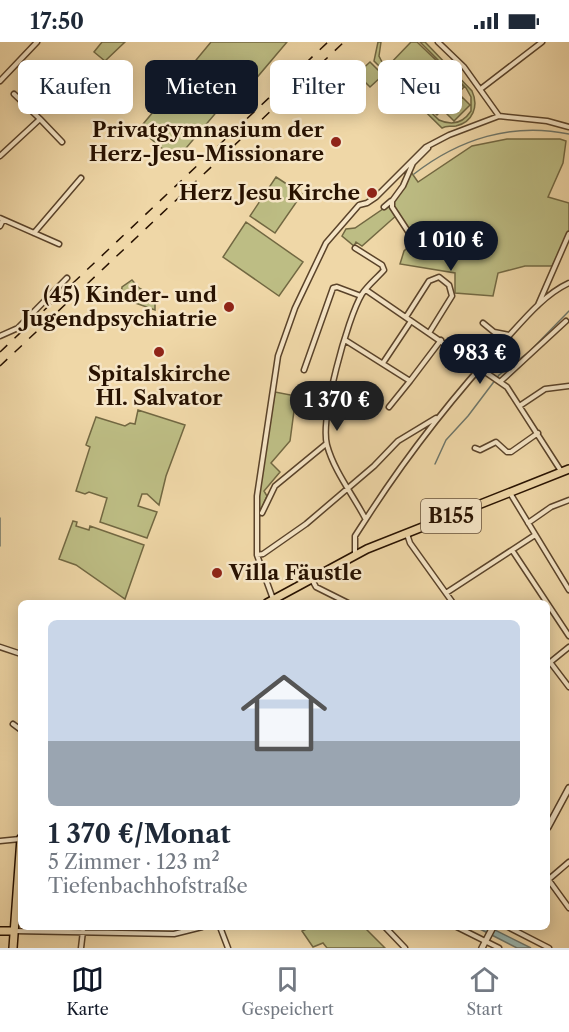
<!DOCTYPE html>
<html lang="de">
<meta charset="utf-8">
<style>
body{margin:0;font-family:"Libre Caslon Text",serif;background:#f6f6f7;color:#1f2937;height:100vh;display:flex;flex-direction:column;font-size:22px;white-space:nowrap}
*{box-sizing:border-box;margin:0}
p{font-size:20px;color:#747a83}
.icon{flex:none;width:33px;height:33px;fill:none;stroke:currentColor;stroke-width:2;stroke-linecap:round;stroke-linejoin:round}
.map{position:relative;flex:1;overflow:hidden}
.drawer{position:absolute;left:18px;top:558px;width:532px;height:330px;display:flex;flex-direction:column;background:#fff;border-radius:9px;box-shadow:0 3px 15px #0003}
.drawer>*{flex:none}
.hud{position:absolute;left:18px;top:18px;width:534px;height:54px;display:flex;gap:12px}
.price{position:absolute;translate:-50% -51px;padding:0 14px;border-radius:21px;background:#111827;color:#fff;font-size:20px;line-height:39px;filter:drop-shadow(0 2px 3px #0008)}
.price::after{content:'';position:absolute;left:50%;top:36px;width:18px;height:14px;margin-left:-9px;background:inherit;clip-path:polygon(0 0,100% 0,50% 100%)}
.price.current{background:#222;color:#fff}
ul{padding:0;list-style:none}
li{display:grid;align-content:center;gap:12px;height:318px;padding:0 30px}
li span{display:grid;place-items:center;height:186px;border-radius:9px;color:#555}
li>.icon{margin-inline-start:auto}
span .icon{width:108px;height:108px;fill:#fffc;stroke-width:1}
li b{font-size:26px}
.chip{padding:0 21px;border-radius:9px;background:#fff;box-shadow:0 3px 15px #0003;font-size:21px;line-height:54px}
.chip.current{background:#111827;color:#fff}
.status{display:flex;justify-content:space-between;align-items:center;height:42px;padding:0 30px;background:#fff;direction:ltr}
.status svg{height:16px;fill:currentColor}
.menu{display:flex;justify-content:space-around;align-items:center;height:84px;border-top:2px solid #e0e1e3;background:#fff;font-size:16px;color:#747a83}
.menu a{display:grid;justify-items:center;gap:3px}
.menu .current{color:#111827}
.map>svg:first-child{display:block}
.green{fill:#bdbd84;stroke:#726842;stroke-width:1.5}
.water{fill:#9cb8b0;stroke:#6e766a;stroke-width:1.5}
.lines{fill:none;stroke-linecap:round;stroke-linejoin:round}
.stream{stroke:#6e766a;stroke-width:1.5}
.minor-casing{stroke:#5a432a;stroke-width:7}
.tertiary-casing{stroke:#5a432a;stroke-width:8}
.primary-casing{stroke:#281201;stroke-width:10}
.minor{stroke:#f5e5c6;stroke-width:4}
.tertiary{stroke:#f5e5c6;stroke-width:5}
.primary{stroke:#efd7a7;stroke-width:7}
.rail{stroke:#281201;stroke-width:1.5;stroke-dasharray:10 10;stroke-linecap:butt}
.poi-dot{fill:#8f2418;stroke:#f5e5c6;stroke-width:2}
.labels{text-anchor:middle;stroke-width:5;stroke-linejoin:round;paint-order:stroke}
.shield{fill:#f5e5c6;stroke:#66513c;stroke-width:1.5}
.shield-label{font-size:20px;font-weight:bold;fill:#281201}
.poi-label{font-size:21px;font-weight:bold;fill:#281201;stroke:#f5e5c6;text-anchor:end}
</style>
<div class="status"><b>17:50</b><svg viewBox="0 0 49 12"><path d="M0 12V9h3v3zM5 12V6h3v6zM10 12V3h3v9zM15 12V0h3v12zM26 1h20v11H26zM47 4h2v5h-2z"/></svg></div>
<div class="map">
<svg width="569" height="906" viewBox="0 0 569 906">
<rect width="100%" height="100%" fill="#efd7a7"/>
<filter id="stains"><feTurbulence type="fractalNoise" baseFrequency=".00333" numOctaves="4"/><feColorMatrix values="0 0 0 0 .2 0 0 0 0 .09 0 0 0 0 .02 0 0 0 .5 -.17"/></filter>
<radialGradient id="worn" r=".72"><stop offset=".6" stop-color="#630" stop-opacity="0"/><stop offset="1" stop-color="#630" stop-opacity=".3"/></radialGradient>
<path class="green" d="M102,0h23l-20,19 -11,-9z
M211,0h76l-55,65 -7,-5 -49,58 -37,-31z
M378,0h3l-2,14 5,10 55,54c13,6 24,3 32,-9v-14l-5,-9 -46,-46h5l47,49c7,15 1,31 -16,35 -6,1 -9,-1 -14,2l-68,-67z
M411,0h6l47,45 -27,28 -50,-48z
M370,20l13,13 -13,12 -13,-13z
M462,55l8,8 -16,16 -8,-8z
M507,97h53l6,2 -3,22 -15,34 21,6v30l-17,33h-27l-27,7 -5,23 -38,-3v-20l-55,-9 4,-13 12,-11 -18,-26 -36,32 -6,-4 -2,4 -12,-10 4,-7 9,-1 38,-26 18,-30 7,10 54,-36z
M276,135l26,17 -27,39 -25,-17z
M246,180l57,40 -24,34 -56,-39z
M132,238l7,8 16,9v13l-34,-12 1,-11z
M275,350l21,4 -6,45 -19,22 9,9 -16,19 3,5 -9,20 3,-42z
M138,368l47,15 -19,51 -7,29 -12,-11h-5l-4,12 19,6 -10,26 -47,-16 7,-24 -18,-6 -4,2 -9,-3 14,-44 -4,-2 10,-28 29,9 5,-3 5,1z
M73,479l4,1 -1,4 13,4 1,-4 54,19 -19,54 -49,-34 -17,-6z
M311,885h53l21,21h-58l-4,-5 -10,4 -11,-16z"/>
<path class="water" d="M476,885h13l42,21h-14z"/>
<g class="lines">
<path class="stream" d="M414,132c45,-35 98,-52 155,-40
M435,422l11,-24 22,-24 31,-41 31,-24 39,-40
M0,476v28"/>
<g class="minor-casing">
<path id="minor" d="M438,0l26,25 35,49
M0,39l37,-39
M482,46l60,-46
M40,77l22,23
M0,114l40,-37 -26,-25
M384,165l7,-6
M0,176l59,26
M0,184l3,-6
M34,191l47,-55
M409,191l-17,-26v-6l11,-15 10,-23 15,-15
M355,206l27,17 2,5c-7,8 -16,15 -22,24 -15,25 -42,124 -35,151 7,26 26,50 38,73
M366,248l141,97 54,84
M538,263l31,-71
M406,275l23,-36 10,-4 10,8 3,11 -23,37
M483,281l11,9 15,3
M0,294l18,-8 49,-50
M345,298l65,41 31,-41
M383,321l28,-42
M304,328l29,-82 4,-1 24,9
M501,339l65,-60
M521,363l24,-16 24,-3
M389,365l21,-26
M475,406l5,2 16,-8 11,10h4l27,-19
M510,451l59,97
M262,471l13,-27 51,-42
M528,481l23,-16 18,-7
M407,492l3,9 43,60
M512,508l57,86
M355,512v-18l11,-17c41,-64 89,-125 141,-181 18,-20 38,-44 62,-55
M257,513l6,-1 43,-30 68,-58 24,-25 38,-23
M311,536l5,9 32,16
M446,551l89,-58
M273,557l-16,-44v-59l21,-140 17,-48 31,-65 33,-38 8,-2 9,-6 50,-50 23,-12 50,-19 48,5 22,6
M0,605l21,7
M550,620l19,25
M548,622l21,-17
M13,682l8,6
M0,799l20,-2
M548,837l21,29
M548,838l21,-18
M220,885l8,21
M385,885l20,21
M457,885l42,21
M508,885l41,21
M15,889l159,3 28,-7
M81,906l2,-17"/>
</g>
<g class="tertiary-casing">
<path id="tertiary" d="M548,785l21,-39
M482,906l11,-21"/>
</g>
<g class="primary-casing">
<path id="primary" d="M267,561l100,-54 202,-80
M0,889h14
M13,906l8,-110"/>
</g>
<use href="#minor" class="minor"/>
<use href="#tertiary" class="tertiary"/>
<use href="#primary" class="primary"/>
<path class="rail" d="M0,310l328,-310
M0,324l344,-324"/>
</g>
<g class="poi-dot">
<circle cx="336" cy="100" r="6"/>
<circle cx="372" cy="151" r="6"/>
<circle cx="229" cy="265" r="6"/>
<circle cx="159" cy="310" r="6"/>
<circle cx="217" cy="531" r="6"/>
</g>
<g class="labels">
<rect class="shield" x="421" y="457" width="60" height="34" rx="4.5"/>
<g class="shield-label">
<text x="451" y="481">B155</text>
</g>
<g class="poi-label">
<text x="324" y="95">Privatgymnasium der<tspan x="324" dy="24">Herz-Jesu-Missionare</tspan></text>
<text x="360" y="158">Herz Jesu Kirche</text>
<text x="217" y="260">(45) Kinder- und<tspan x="217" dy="24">Jugendpsychiatrie</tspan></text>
<text x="159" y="339" text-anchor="middle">Spitalskirche<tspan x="159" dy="24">Hl. Salvator</tspan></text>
<text x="229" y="538" text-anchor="start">Villa Fäustle</text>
</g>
</g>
<rect width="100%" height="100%" filter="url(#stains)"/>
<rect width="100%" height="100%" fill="url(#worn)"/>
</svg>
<b class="price" style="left:451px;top:230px">1 010 €</b>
<b class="price" style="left:480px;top:343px">983 €</b>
<b class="price current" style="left:337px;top:390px">1 370 €</b>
<div class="hud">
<a class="chip">Kaufen</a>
<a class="chip current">Mieten</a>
<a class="chip">Filter</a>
<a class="chip">Neu</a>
</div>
<section class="drawer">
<ul>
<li><span style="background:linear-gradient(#c9d6e8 65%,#9aa5b1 0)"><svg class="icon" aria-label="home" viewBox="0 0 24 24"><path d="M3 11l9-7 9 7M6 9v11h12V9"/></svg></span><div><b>1 370 €/Monat</b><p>5 Zimmer · 123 m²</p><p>Tiefenbachhofstraße</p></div></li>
</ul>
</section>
</div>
<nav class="menu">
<a class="current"><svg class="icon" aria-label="map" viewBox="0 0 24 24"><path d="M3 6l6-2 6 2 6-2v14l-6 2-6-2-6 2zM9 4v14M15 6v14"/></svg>Karte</a>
<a><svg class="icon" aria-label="saved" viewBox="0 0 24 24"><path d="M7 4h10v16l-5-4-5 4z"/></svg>Gespeichert</a>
<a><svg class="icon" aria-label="home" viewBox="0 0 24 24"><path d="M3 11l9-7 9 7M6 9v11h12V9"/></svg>Start</a>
</nav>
